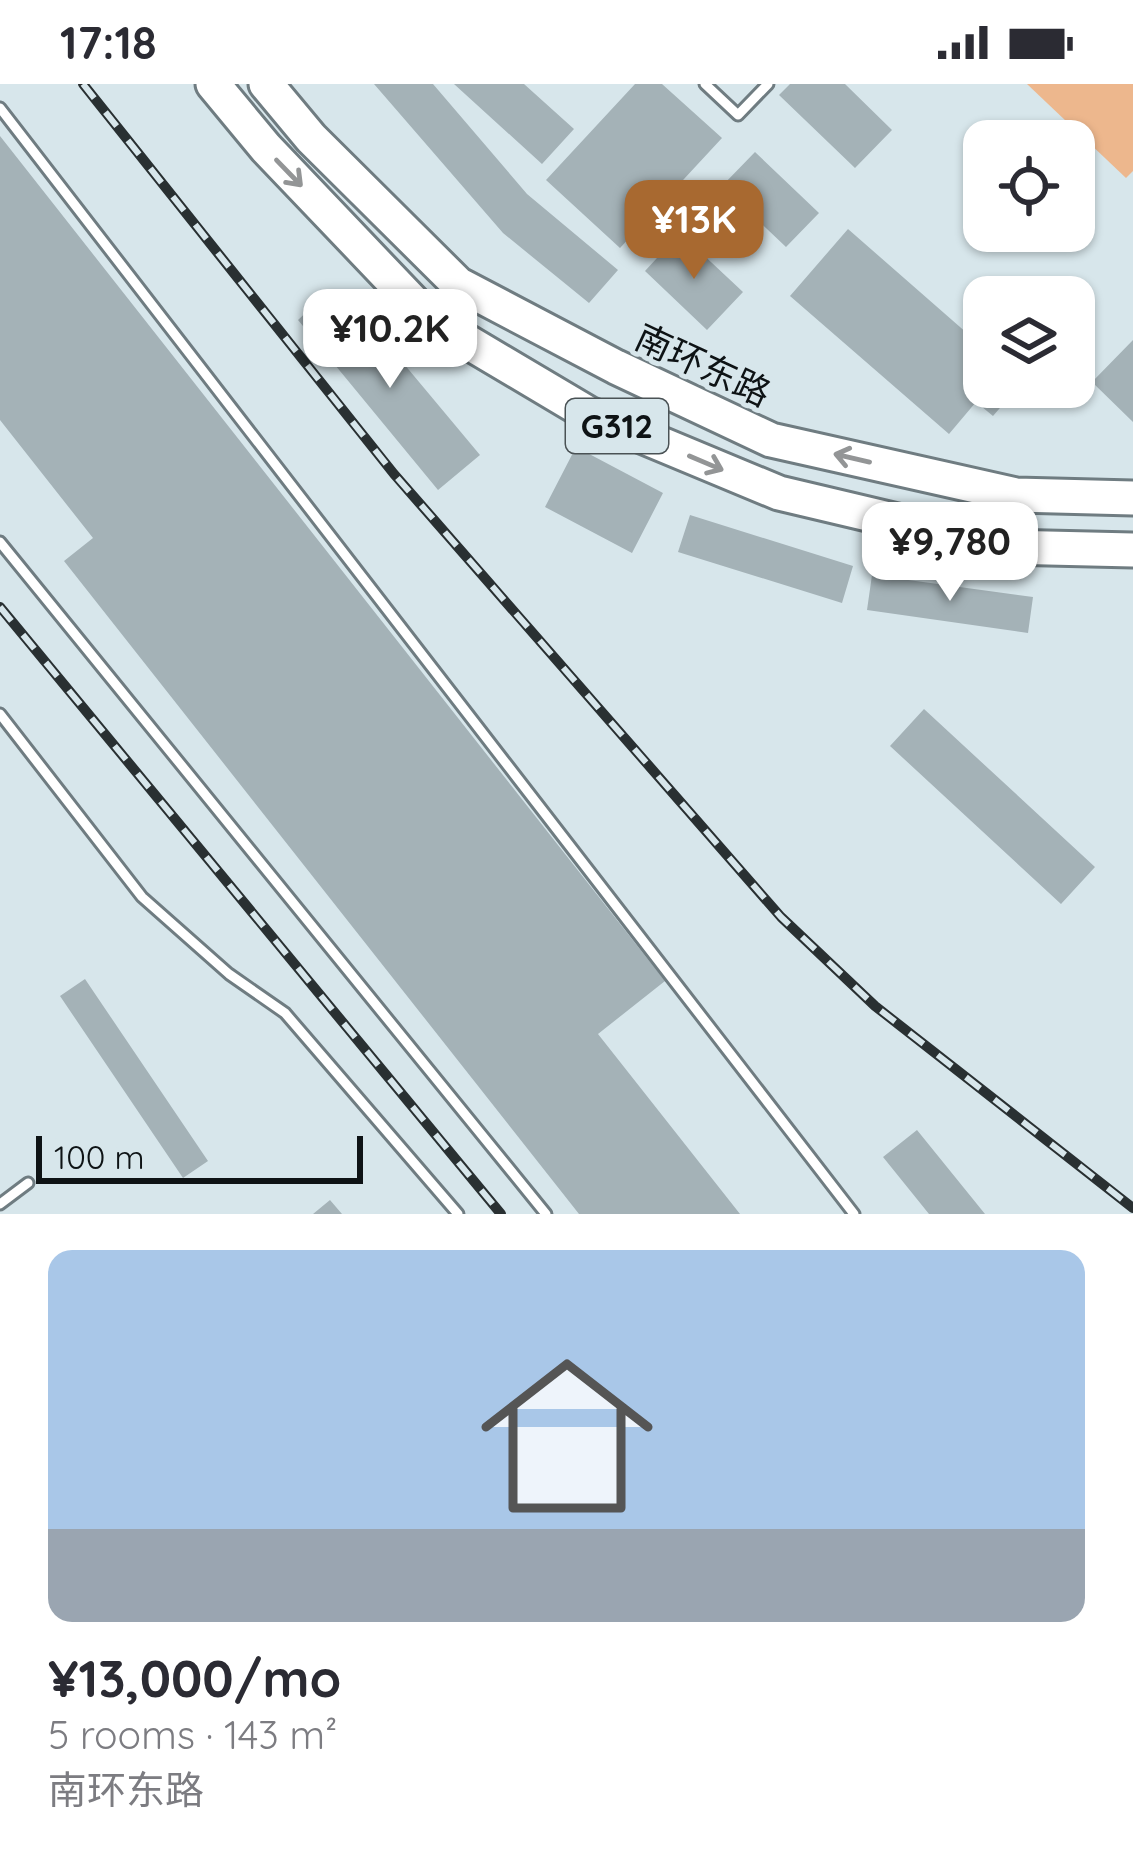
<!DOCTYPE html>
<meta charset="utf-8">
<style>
body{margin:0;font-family:Quicksand,"Noto Sans SC",sans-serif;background:#f7f7f7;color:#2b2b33;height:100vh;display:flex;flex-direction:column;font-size:45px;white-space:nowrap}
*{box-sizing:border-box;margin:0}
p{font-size:39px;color:#7c7c81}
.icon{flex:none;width:66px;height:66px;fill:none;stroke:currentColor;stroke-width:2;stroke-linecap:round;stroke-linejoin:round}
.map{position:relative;height:1130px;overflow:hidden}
.side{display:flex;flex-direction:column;background:#fff;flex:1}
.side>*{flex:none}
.buttons{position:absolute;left:963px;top:36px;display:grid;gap:24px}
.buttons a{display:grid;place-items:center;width:132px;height:132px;border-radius:24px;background:#fff;box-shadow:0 3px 9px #0004;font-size:60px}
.scale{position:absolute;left:36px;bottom:30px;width:327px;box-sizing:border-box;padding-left:12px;border:6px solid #0e1315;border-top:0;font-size:33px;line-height:42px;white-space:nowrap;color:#0e1315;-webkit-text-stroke:9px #d7e6eb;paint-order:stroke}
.price{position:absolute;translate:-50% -102px;padding:0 27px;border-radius:24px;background:#fff;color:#222;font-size:39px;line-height:78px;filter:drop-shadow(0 3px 6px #0008)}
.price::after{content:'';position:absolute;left:50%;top:72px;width:36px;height:27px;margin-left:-18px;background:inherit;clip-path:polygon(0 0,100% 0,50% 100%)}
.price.active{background:#a86930;color:#fff}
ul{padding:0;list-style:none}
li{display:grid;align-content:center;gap:24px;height:636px;padding:0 48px}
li+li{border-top:3px solid #e1e1e2}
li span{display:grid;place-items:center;height:372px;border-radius:24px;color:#555}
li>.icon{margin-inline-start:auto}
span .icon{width:216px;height:216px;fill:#fffc;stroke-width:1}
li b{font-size:51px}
.status{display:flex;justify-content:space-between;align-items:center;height:84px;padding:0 60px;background:#fff;direction:ltr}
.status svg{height:33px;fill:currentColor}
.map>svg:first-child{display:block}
.green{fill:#edb78d}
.building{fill:#a4b2b7}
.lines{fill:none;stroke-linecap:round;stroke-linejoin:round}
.service-casing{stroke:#6f7c81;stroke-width:15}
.trunk-casing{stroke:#6f7c81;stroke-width:39}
.service{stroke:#fff;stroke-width:9}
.trunk{stroke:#fff;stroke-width:33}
.rail-casing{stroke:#293032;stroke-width:10}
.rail{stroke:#d7e6eb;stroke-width:6;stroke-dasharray:18;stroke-linecap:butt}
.oneway{stroke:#939596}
.labels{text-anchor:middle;stroke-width:10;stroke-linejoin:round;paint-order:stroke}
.shield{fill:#d7e6eb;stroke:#4a5255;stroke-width:3}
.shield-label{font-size:33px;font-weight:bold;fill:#0e1315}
.street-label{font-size:36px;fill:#0e1315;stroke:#d7e6eb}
</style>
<div class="status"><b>17:18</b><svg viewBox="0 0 49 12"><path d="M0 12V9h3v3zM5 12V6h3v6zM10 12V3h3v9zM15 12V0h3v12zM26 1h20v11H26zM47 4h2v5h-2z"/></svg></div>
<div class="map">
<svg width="1133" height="1130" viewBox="0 0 1133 1130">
<rect width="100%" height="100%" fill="#d7e6eb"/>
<path class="green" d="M1027,0h106v87l-7,7z"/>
<path class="building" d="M374,0h59l94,110 91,76 -29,33 -86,-70z
M454,0h70l50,45 -32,35z
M635,0h27l60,54 -102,110 -74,-68z
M790,0h55l47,46 -37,38 -76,-73z
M0,52l665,845 -67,53 142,180h-161l-515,-653 29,-23 -93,-118z
M755,68l64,61 -33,34 -64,-61z
M848,145l136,119v39h34l-25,29 -17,-14 -27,32 -159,-138z
M680,149l63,59 -36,38 -62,-59z
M330,206l69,68 81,97 -42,35 -140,-170z
M1133,256v82l-41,-40z
M576,363l87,46 -31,60 -87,-46z
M690,431l163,51 -11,37 -164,-51z
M872,491l161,22 -5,36 -161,-23z
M924,625l171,158 -34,37 -171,-158z
M85,895l123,182 -25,17 -123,-182z
M917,1046l68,84h-56l-46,-57z
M330,1116l12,14h-29z"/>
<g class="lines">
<g class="service-casing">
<path id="service" d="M705,0l33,31 30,-31
M0,24l854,1106
M0,458l546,672
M0,630l142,183 87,77 56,39 173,201
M0,1120l28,-21"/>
</g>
<g class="trunk-casing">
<path id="trunk" d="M213,0l53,64 163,171 160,95 190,79 228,54 126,3
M266,0l45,54 147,146 158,83 155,73 245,55 117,3"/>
</g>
<use href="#service" class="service"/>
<use href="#trunk" class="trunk"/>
<g class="rail-casing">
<path id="rail" d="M83,0l311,390 387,443 94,89 258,202
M0,523l501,607"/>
</g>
<use href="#rail" class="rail"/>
</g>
<defs><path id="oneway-shaft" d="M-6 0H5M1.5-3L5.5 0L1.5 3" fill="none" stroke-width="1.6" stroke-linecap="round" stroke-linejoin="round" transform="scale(3)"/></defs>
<g class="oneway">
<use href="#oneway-shaft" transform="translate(289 89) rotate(46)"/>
<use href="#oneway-shaft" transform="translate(852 374) rotate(-167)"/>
<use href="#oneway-shaft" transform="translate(706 379) rotate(23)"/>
</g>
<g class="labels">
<rect class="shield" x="566" y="315" width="102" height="54" rx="9"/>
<g class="shield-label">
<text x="617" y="354">G312</text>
</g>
<g class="street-label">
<text transform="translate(703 281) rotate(25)" y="13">南环东路</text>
</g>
</g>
</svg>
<div class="buttons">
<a><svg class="icon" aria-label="locate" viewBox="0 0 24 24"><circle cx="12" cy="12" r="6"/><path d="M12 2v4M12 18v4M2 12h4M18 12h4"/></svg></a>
<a><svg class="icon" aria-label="layers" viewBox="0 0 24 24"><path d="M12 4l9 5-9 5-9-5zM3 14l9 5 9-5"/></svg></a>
</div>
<div class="scale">100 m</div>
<b class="price active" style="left:694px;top:198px">¥13K</b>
<b class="price" style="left:390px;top:307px">¥10.2K</b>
<b class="price" style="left:950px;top:520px">¥9,780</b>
</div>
<section class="side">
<ul>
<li><span style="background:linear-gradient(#a9c7e8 75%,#9aa5b1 0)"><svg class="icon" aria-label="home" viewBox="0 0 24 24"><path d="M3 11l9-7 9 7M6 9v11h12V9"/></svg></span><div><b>¥13,000/mo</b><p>5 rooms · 143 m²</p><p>南环东路</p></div></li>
</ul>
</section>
